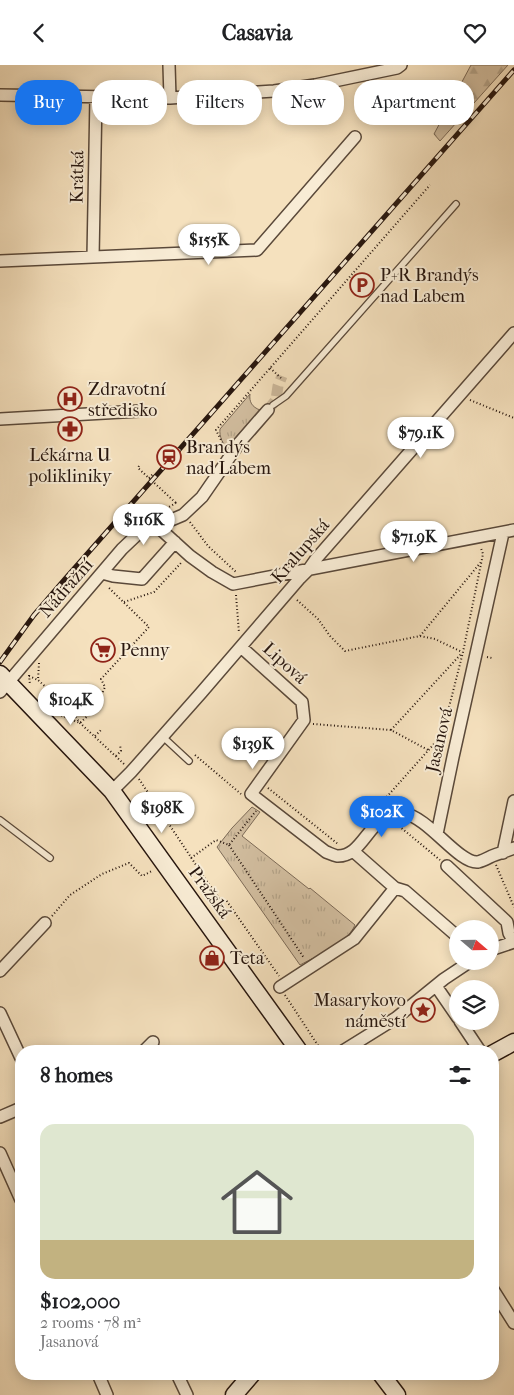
<!DOCTYPE html>
<meta charset="utf-8">
<style>
body{margin:0;font-family:"IM FELL French Canon",serif;background:#f6f6f6;color:#202124;height:100vh;display:flex;flex-direction:column;font-size:19px;white-space:nowrap}
*{box-sizing:border-box;margin:0}
p{font-size:16px;color:#757577}
.icon{flex:none;width:28px;height:28px;fill:none;stroke:currentColor;stroke-width:2;stroke-linecap:round;stroke-linejoin:round}
.map{position:relative;flex:1;overflow:hidden}
.sheet{position:absolute;left:15px;top:980px;width:484px;height:335px;display:flex;flex-direction:column;background:#fff;border-radius:20px;box-shadow:0 2px 12px #0003}
.sheet>*{flex:none}
.top-card{position:absolute;left:15px;top:15px;width:485px;height:45px;display:flex;gap:10px}
.needle{width:32px;rotate:110deg}
.fabs{position:absolute;left:449px;top:855px;display:grid;gap:10px}
.fabs a{display:grid;place-items:center;width:50px;height:50px;border-radius:50%;background:#fff;box-shadow:0 2px 12px #0003;font-size:25px}
.price{position:absolute;translate:-50% -42px;padding:0 11px;border-radius:18px;background:#fff;color:#222;font-size:16px;line-height:32px;filter:drop-shadow(0 1px 2px #0008)}
.price::after{content:'';position:absolute;left:50%;top:30px;width:15px;height:11px;margin-left:-8px;background:inherit;clip-path:polygon(0 0,100% 0,50% 100%)}
.price.active{background:#1a73e8;color:#fff}
ul{padding:0;list-style:none}
li{display:grid;align-content:center;gap:10px;height:265px;padding:0 25px}
li+li{border-top:1px solid #e0e0e0}
li span{display:grid;place-items:center;height:155px;border-radius:15px;color:#555}
li>.icon{margin-inline-start:auto}
span .icon{width:90px;height:90px;fill:#fffc;stroke-width:1}
li b{font-size:21px}
h2{display:flex;justify-content:space-between;align-items:center;height:60px;padding:0 25px;font-size:21px}
.tag{padding:0 18px;border-radius:20px;background:#fff;box-shadow:0 2px 12px #0003;font-size:18px;line-height:45px}
.tag.active{background:#1a73e8;color:#fff}
header{display:flex;justify-content:space-between;align-items:center;height:65px;padding:0 25px;background:#fff;font-size:22px;font-weight:700}
.map>svg:first-child{display:block}
.grass{fill:url(#grass-tufts);stroke:#7c6a57}
.forest{fill:url(#forest-firs);stroke:#7c6a57}
.lines{fill:none;stroke-linecap:round;stroke-linejoin:round}
.minor-tunnel{stroke:#ccb89b;stroke-width:11;stroke-dasharray:11 5.5;stroke-linecap:butt}
.service-casing{stroke:#5a493a;stroke-width:8}
.minor-casing{stroke:#5a493a;stroke-width:14}
.secondary-casing{stroke:#27160e;stroke-width:19}
.path{stroke:#27160e;stroke-width:2;stroke-dasharray:1 2.5;stroke-linecap:butt}
.service{stroke:#f8ecd5;stroke-width:5.5}
.minor{stroke:#f8ecd5;stroke-width:11}
.secondary{stroke:#f8ecd5;stroke-width:16}
.rail-casing{stroke:#27160e;stroke-width:5}
.rail{stroke:#f8ecd5;stroke-width:3;stroke-dasharray:9;stroke-linecap:butt}
.labels{text-anchor:middle;stroke-width:4;stroke-linejoin:round;paint-order:stroke}
.street-label{font-size:18px;fill:#27160e;stroke:#f8ecd5}
.poi-label{font-size:18px;fill:#27160e;stroke:#f8ecd5;text-anchor:start}
</style>
<header><svg class="icon" aria-label="back" viewBox="0 0 24 24"><path d="M15 5l-7 7 7 7"/></svg>Casavia<svg class="icon" aria-label="heart" viewBox="0 0 24 24"><path d="M12 20l-8-8c-3-5 5-10 8-4 3-6 11-1 8 4z"/></svg></header>
<div class="map">
<svg width="514" height="1330" viewBox="0 0 514 1330">
<defs>
<pattern id="grass-tufts" width="24" height="20" patternUnits="userSpaceOnUse" patternTransform="scale(1.25)"><rect width="24" height="20" fill="#d2bea0"/><path d="M3 7l-1-3M5 7V3M7 7l1-3M15 17l-1-3M17 17v-4M19 17l1-3" fill="none" stroke="#b4a389"/></pattern>
<pattern id="forest-firs" width="22" height="20" patternUnits="userSpaceOnUse" patternTransform="scale(1.25)"><rect width="22" height="20" fill="#d2bea0"/><path d="M5 1l3.5 6h-7zM16 11l3.5 6h-7z" fill="#b4a389"/></pattern>
</defs>
<rect width="100%" height="100%" fill="#f5e1be"/>
<filter id="stains"><feTurbulence type="fractalNoise" baseFrequency=".004" numOctaves="4"/><feColorMatrix values="0 0 0 0 .2 0 0 0 0 .09 0 0 0 0 .02 0 0 0 .5 -.17"/></filter>
<radialGradient id="worn" r=".72"><stop offset=".6" stop-color="#630" stop-opacity="0"/><stop offset="1" stop-color="#630" stop-opacity=".3"/></radialGradient>
<path class="grass" d="M250,329c-1,8 2,13 10,16l-25,28 -7,12c-5,-5 -9,-14 -8,-21z
M252,742l8,5 -18,24 67,53 1,-1 45,37c-9,20 -37,30 -55,40l-83,-118 15,-19z"/>
<path class="forest" d="M471,0h37l-68,76 -6,-7z"/>
<g class="lines">
<path class="minor-tunnel" d="M268,345l8,-10 2,-14 4,-10"/>
<g class="service-casing">
<path id="service" d="M273,340l13,-9 170,-192
M162,671l27,25
M0,755l50,38"/>
</g>
<g class="minor-casing">
<path id="minor" d="M169,0l1,33
M0,30l170,3 104,-7 41,-6 82,-17 4,-3
M93,192l3,-160
M0,196l257,-11 98,-113
M0,354l140,-8
M157,461l26,-11 19,-18 38,-55 28,-32
M102,508l11,3 29,3 33,-37
M241,582l61,55 2,18 -53,74 75,58c3,1 7,3 11,4 29,1 31,-46 68,-42 23,3 54,50 73,48 5,-1 10,-4 14,-6 8,-3 15,-5 22,-8
M0,627l122,-143 19,-18 16,-5 33,30 22,16 21,12 281,-54
M112,726l19,-19 70,-79 99,-115 9,-9 7,-10 198,-226
M437,769l16,-77 50,-224
M353,786l42,37 10,3 53,46
M503,788l11,-52
M447,801l60,56 2,11 5,9
M490,885l24,-8
M0,906l45,-48
M436,921l22,32
M280,922l74,-48 41,-51
M0,948l21,45
M460,956l20,30
M144,986l9,-9
M343,986l53,-33 48,-39 27,-18
M0,1052l21,-9
M0,1088l21,47
M492,1223l22,35
M98,1309l9,21
M177,1309l10,21"/>
</g>
<g class="secondary-casing">
<path id="secondary" d="M0,609l112,117 187,260
M492,989l22,-12
M381,1309l16,21
M234,1330l18,-21"/>
</g>
<path class="path" d="M270,303l11,10
M470,335l44,18
M224,381l-8,-16 214,-245
M139,401l-1,2 38,35
M149,413l5,-5
M160,447l16,-9 1,1
M190,457l18,24 28,26
M236,530l3,38
M297,535l21,19 12,17 15,15 75,-15 15,3 27,13
M124,537l30,-10 27,-29 1,1
M420,571l61,-74
M487,592l5,1
M39,598l-1,17 32,29 10,14 44,41
M29,610l1,10
M29,611l9,4
M71,644l25,-1
M58,649l22,9 16,-15 9,-21 -4,-8 48,-52 -41,-40
M313,659l78,6 37,20
M391,665l71,-77
M95,671l7,-7
M195,690l46,39
M116,691l5,-5 -1,-6
M139,714l67,101 16,22 4,-2 53,76
M268,723l70,56
M135,737l12,-9
M375,745l67,-75 21,-83 20,-98 -2,-6
M399,761l41,34
M229,780l75,113
M191,793l25,-18 13,5 27,-34
M496,800l18,42
M52,851l18,-21 32,-21 27,-11 13,13 10,-5
M285,930l34,52 9,4"/>
<use href="#service" class="service"/>
<use href="#minor" class="minor"/>
<use href="#secondary" class="secondary"/>
<g class="rail-casing">
<path id="rail" d="M0,597l34,-47 31,-36 449,-509"/>
</g>
<use href="#rail" class="rail"/>
</g>
<defs>
<g id="parking-ring" transform="scale(1.25)"><circle r="9.5" fill="#f8ecd5" stroke="#8f2418" stroke-width="1.5"/><path d="M-3.5-5.5H1a3.5 3.5 0 0 1 0 7H-1V5.5H-3.5ZM-1-3.4V-.6H.8a1.4 1.4 0 0 0 0-2.8Z" fill="#8f2418"/></g>
<g id="hospital-ring" transform="scale(1.25)"><circle r="9.5" fill="#f8ecd5" stroke="#8f2418" stroke-width="1.5"/><path d="M-5-5h3v3.5h4V-5h3V5h-3V1.5h-4V5h-3Z" fill="#8f2418"/></g>
<g id="pharmacy-ring" transform="scale(1.25)"><circle r="9.5" fill="#f8ecd5" stroke="#8f2418" stroke-width="1.5"/><path d="M-2-6h4v4h4v4h-4v4h-4v-4h-4v-4h4Z" fill="#8f2418"/></g>
<g id="station-ring" transform="scale(1.25)"><circle r="9.5" fill="#f8ecd5" stroke="#8f2418" stroke-width="1.5"/><path d="M-3-6H3Q5-6 5-4V2Q5 4 3 4L4.5 6H3L1.5 4h-3L-3 6H-4.5L-3 4Q-5 4-5 2V-4Q-5-6-3-6ZM-3.5-4v3h7v-3ZM-3.5 1v1.5H-2V1ZM2 1v1.5H3.5V1Z" fill="#8f2418"/></g>
<g id="supermarket-ring" transform="scale(1.25)"><circle r="9.5" fill="#f8ecd5" stroke="#8f2418" stroke-width="1.5"/><path d="M-6-5.5h2.5l.6 2H6L4.5 2H-2.5L-4.4-4H-6ZM-1.5 3.2a1.3 1.3 0 1 0 .1 0ZM3 3.2a1.3 1.3 0 1 0 .1 0Z" fill="#8f2418"/></g>
<g id="shop-ring" transform="scale(1.25)"><circle r="9.5" fill="#f8ecd5" stroke="#8f2418" stroke-width="1.5"/><path d="M-5-2.5h2.3a2.7 3.5 0 0 1 5.4 0H5L5.5 6h-11ZM-1.5-2.5h3a1.5 2.3 0 0 0-3 0Z" fill="#8f2418"/></g>
<g id="sight-ring" transform="scale(1.25)"><circle r="9.5" fill="#f8ecd5" stroke="#8f2418" stroke-width="1.5"/><path d="M0-6L1.8-2.2L6-1.7L2.9 1.2L3.7 5.4L0 3.3L-3.7 5.4L-2.9 1.2L-6-1.7L-1.8-2.2Z" fill="#8f2418"/></g>
</defs>
<g fill-rule="evenodd">
<use href="#parking-ring" x="362" y="220"/>
<use href="#hospital-ring" x="70" y="334"/>
<use href="#pharmacy-ring" x="70" y="364"/>
<use href="#station-ring" x="169" y="392"/>
<use href="#supermarket-ring" x="103" y="585"/>
<use href="#shop-ring" x="212" y="893"/>
<use href="#sight-ring" x="423" y="945"/>
</g>
<g class="labels">
<g class="street-label">
<text transform="translate(77 112) rotate(-89)" y="6">Krátká</text>
<text transform="translate(300 486) rotate(-49)" y="6">Kralupská</text>
<text transform="translate(66 523) rotate(-49)" y="6">Nádražní</text>
<text transform="translate(285 598) rotate(42)" y="6">Lipová</text>
<text transform="translate(439 675) rotate(-77)" y="6">Jasanová</text>
<text transform="translate(210 827) rotate(54)" y="6">Pražská</text>
</g>
<g class="poi-label">
<text x="380" y="216">P+R Brandýs<tspan x="380" dy="21">nad Labem</tspan></text>
<text x="88" y="330">Zdravotní<tspan x="88" dy="21">středisko</tspan></text>
<text x="186" y="388">Brandýs<tspan x="186" dy="21">nad Labem</tspan></text>
<text x="70" y="396" text-anchor="middle">Lékárna U<tspan x="70" dy="21">polikliniky</tspan></text>
<text x="120" y="591">Penny</text>
<text x="230" y="899">Teta</text>
<text x="406" y="941" text-anchor="end">Masarykovo<tspan x="406" dy="21">náměstí</tspan></text>
</g>
</g>
<rect width="100%" height="100%" filter="url(#stains)"/>
<rect width="100%" height="100%" fill="url(#worn)"/>
</svg>
<div class="fabs">
<a><svg class="needle" viewBox="-14 -14 28 28"><path d="M0-13l5 13h-10z" fill="#e53935"/><path d="M0 13l5-13h-10z" fill="#757577"/></svg></a>
<a><svg class="icon" aria-label="layers" viewBox="0 0 24 24"><path d="M12 4l9 5-9 5-9-5zM3 14l9 5 9-5"/></svg></a>
</div>
<b class="price" style="left:209px;top:201px">$155K</b>
<b class="price" style="left:421px;top:394px">$79.1K</b>
<b class="price" style="left:144px;top:481px">$116K</b>
<b class="price" style="left:414px;top:498px">$71.9K</b>
<b class="price" style="left:71px;top:661px">$104K</b>
<b class="price" style="left:253px;top:705px">$139K</b>
<b class="price" style="left:162px;top:769px">$198K</b>
<b class="price active" style="left:382px;top:773px">$102K</b>
<div class="top-card">
<a class="tag active">Buy</a>
<a class="tag">Rent</a>
<a class="tag">Filters</a>
<a class="tag">New</a>
<a class="tag">Apartment</a>
</div>
<section class="sheet">
<h2>8 homes<svg class="icon" aria-label="filters" viewBox="0 0 24 24"><path d="M4 7h16M4 17h16"/><circle cx="9" cy="7" r="2"/><circle cx="15" cy="17" r="2"/></svg></h2>
<ul>
<li><span style="background:linear-gradient(#dfe7d0 75%,#c2b280 0)"><svg class="icon" aria-label="home" viewBox="0 0 24 24"><path d="M3 11l9-7 9 7M6 9v11h12V9"/></svg></span><div><b>$102,000</b><p>2 rooms · 78 m²</p><p>Jasanová</p></div></li>
</ul>
</section>
</div>
